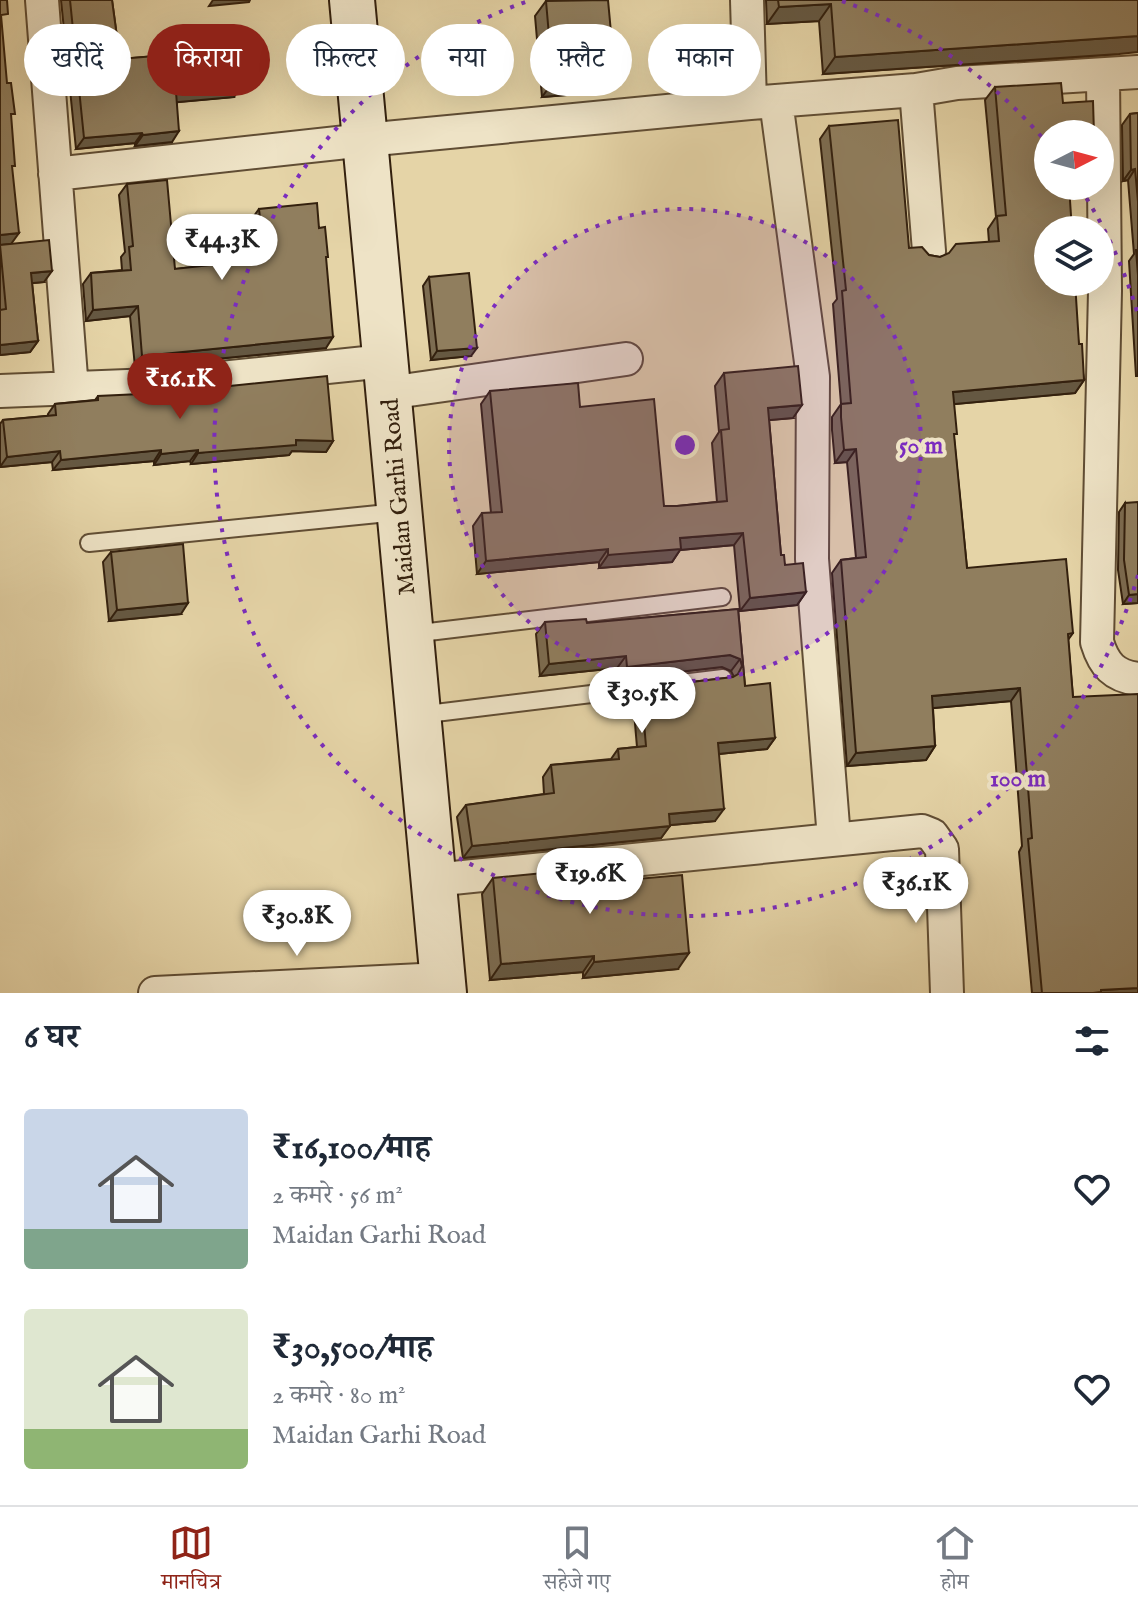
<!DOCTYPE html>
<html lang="hi">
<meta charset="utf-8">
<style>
body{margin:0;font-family:"IM FELL English","Noto Serif Devanagari",serif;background:#f2f2f3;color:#1f2937;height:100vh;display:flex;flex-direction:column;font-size:30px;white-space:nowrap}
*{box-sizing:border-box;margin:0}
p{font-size:26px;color:#747a83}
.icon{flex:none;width:44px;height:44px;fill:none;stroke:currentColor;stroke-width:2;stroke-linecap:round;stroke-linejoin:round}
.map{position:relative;height:993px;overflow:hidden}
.drawer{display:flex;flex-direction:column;background:#fff;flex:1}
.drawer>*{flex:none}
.hud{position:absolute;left:24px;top:24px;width:1090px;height:72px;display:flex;gap:16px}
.needle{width:52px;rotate:84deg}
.fabs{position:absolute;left:1034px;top:120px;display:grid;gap:16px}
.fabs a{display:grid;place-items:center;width:80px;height:80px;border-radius:50%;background:#fff;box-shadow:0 8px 32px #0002;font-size:40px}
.price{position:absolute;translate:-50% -68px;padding:0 18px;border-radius:28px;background:#fff;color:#222;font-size:26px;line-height:52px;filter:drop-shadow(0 2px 4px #0008)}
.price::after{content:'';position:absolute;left:50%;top:48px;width:24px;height:18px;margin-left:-12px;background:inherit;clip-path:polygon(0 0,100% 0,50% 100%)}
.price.current{background:#8f2418;color:#fff}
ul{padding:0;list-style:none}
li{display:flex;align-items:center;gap:24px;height:200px;padding:0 24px}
li span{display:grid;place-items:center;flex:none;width:224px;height:160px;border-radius:8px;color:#555}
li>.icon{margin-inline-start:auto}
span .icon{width:96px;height:96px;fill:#fffc;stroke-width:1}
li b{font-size:34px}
h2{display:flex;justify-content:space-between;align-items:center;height:96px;padding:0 24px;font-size:34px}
.chip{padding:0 28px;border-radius:36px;background:#fff;box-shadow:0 8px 32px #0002;font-size:28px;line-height:72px}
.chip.current{background:#8f2418;color:#fff}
.dock{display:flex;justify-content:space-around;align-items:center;height:112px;border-top:2px solid #e0e1e3;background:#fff;font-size:22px;color:#747a83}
.dock a{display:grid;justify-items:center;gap:4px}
.dock .current{color:#8f2418}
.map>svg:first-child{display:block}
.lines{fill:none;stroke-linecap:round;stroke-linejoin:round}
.lane-casing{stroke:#604d34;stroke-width:20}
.street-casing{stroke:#604d34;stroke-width:36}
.secondary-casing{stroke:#33200e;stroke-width:48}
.lane{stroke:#eee3c6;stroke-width:16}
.street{stroke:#eee3c6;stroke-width:32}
.secondary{stroke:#eee3c6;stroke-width:44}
.wall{fill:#7c6c51;stroke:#33200e;stroke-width:2}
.shaded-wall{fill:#655842;stroke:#33200e;stroke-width:2}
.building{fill:#907e5e;stroke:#33200e;stroke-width:2}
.ring{fill:none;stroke:#7b2cbf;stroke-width:4;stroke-dasharray:4 8}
.labels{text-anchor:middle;stroke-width:8;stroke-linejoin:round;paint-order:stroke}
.street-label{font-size:24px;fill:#33200e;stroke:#eee3c6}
.centre{fill:#7b2cbf;stroke:#eee3c6;stroke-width:4}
.ring-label{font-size:24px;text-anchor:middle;font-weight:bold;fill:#7b2cbf;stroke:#eee3c6;stroke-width:8;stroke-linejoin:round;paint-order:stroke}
</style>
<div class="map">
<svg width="1138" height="993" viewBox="0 0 1138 993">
<rect width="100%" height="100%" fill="#e5d4a7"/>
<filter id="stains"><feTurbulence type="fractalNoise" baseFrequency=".0025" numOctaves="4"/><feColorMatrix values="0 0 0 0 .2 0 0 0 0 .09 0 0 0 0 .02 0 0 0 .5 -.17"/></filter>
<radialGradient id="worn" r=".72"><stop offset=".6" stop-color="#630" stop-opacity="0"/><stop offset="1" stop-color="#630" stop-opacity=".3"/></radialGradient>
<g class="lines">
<g class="lane-casing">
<path id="lane" d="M89,543l309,-31
M412,634l310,-37
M419,715l304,-37"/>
</g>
<g class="street-casing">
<path id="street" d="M42,0l30,390
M747,0l3,103
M1103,75l2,216 -8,351c7,23 17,34 41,37
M916,90l13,161
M776,101l37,276 -1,182 22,280
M55,174l310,-34 385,-37 166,-13 41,-7 181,-11
M0,391l153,-6 232,-24
M388,393l238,-34
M433,880l489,-49 10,4 10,14 5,144
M155,993l287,-14"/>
</g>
<g class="secondary-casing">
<path id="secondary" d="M352,0l92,993"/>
</g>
<use href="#lane" class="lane"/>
<use href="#street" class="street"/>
<use href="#secondary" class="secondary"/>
</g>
<path class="wall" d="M61,0h51l8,59 73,-6 8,-12 33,56 -57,5 -5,40 -37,4v-3l-59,6z
M766,0h372l-19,54 -296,20 -4,-53 -52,3z
M546,1l69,75 -11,16 -62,5 -7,-81z
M995,87l53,47 36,246 -9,13 -121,11v34l13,130 106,65 -5,7 5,57 65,296h-106l-13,-141 3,-6 -11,-145 -78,7 2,38 -9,14 -79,6 -15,-193 9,-13 15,-2 -9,-96 -12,1 -3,-33v-13l9,-13 -8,-100 4,-5 -17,-160 9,-13 80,122 20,7 11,2 49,-15 -1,-13 8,-12 -11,-117z
M1138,113v263h-2l-7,-115 5,-7 -6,-74 -5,1 -1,-56 8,-11z
M127,184l48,85 54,-6 -2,-15 8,-11 18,-1 -2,-16 8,-11 60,19 7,32v88l-191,19 -5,-51 -44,5 -3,-37 8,-11 31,-3 -1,-13 4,-5 -6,-57z
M0,246l44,36 -12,1 6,58 -8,11 -30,3z
M429,277l42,79 -40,4 -8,-74z
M724,373l69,45 -24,2 12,135 4,10 21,27 -9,13 -57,6 -6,-66 -54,5 -8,12 -73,6v-6l-122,12 -4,-48 9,-13h9l-10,-109 9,-13 90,16 84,99h13l40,-4 -5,-59 7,-11 -4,-46z
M98,396l235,45 -7,11 -34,-1 -3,4 -98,9 -1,-3 -36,4v-4l-101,9 -1,-8 -52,5v-43l3,-4 45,-4v-2l7,-10 40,-4z
M1125,503l13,100 -15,1 -5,-34 1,-58z
M111,552l70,62 -72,7 -6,-59z
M738,609l7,77 30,52 -8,11 -48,5 -4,67 -45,4 -9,13 -198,20 -6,-41 9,-12 78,-11 -1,-17 8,-12 60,-6 7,-10 19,-2 -4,-47 8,-12 93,-11 -3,-6 -9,-4 -104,12 -1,-11 -77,8 -4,-42 9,-12 42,1z
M493,878l133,2 52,89 -95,9v-6l-93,8 -8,-86z"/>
<path class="shaded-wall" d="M213,0h37l-1,2 -40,4z
M831,4l-12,17 -52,3 12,-17z
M1138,36v16l-19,2 -296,20 12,-17z
M615,76l-11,16 -62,5 11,-15z
M241,86l-7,11 -66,6 8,-11z
M179,131l-7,11 -37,4 8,-11z
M142,133l-7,10 -59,6 8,-11z
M1135,169l-7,11 -5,1 8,-11z
M19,233l-8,11 -11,1v-10z
M52,271l-8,11 -21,2 8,-11z
M138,306l-8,10 -44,5 7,-11z
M333,337l-7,11 -191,19 7,-11z
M38,341l-8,11 -30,3v-10z
M477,348l-6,8 -40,4 6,-9z
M1084,380l-9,13 -131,12 9,-13z
M802,405l-9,13 -34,3 9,-13z
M296,440l37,1 -7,11 -34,-1 -3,4 -98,9 7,-11z
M856,449l-9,13 -12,1 9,-13z
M161,450l-7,11 -101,9 8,-10z
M198,450l-8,11 -36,4 7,-11z
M60,451l-8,11 -52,5 7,-10z
M743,533l-9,12 -54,5 -8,12 -73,6 9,-13 72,-17z
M608,549l-9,13 -122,12 9,-13z
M806,592l-9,13 -57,6 10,-13z
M1138,594v9l-15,1 6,-9z
M188,603l-7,11 -72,7 8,-11z
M730,655l10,4 -9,12 -9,-4 -104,12 9,-12z
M626,656l-9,12 -77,8 9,-12z
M1020,688l-9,13 -88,8 9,-13z
M775,738l-8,11 -58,6 9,-12z
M935,746l-9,14 -79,6 9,-13z
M724,809l-9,12 -55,5 9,-12z
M670,826l-9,12 -198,20 9,-12z
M689,953l-11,16 -95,9 11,-16z
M594,956l-11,16 -93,8 11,-16z
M1138,988v5h-45l8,-3z"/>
<path class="building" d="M0,0h7l1,14 -7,1 6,68h4l4,31h-4l4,52h-3l7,67 -19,2z
M70,0h42l8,59 82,-7 -1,-11 35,-4 5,49 -65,6 3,39 -36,4 -1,-2 -58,5z
M608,0l7,76 -62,6 -7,-81z
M778,0h360v36l-303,21 -4,-53 -52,3z
M1061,83l2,20 30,-2 1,33h-46v52h21l3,44h-24v52h27l4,62h3l2,36 -131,12 4,42h-3l13,134 99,-9 7,74 -5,1 5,63 65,-3v294l-37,2v2l-8,1h-51l-14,-154 4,-1 -12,-150 -88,8 3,50 -79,7 -15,-193 25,-3 -10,-108 -12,1 -3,-33v-13l10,-1 -9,-112 4,-1 -17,-164 69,-6 11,128 13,-1 7,8 11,2 9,-4 7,-9 43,-3 -2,-25 9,-1 -11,-128z
M1138,113v89l-3,-33 -4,1 -1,-56z
M167,180l8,89 62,-7 -2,-25 27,-2 -3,-26 58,-6 2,25 6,-1 3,30h-2l7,80 -191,19 -4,-50 -45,4 -2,-37 40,-3 -2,-23 4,-1 -6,-62z
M49,240l3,31 -21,2 7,68 -38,4v-35l6,-1 -6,-64z
M1136,250h2v25z
M469,273l8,75 -40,3 -8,-74z
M798,366l4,39 -34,3 13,147h3l1,10 18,-2 3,29 -56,6 -7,-65 -63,5 1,11 -73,6v-6l-122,12 -4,-48 20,-1 -12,-121 88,-8 2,24 74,-8 10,107h13l50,-5 -6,-71 8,-1 -5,-56z
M327,376l6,65 -37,-1v5l-98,8v-3l-37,4v-4l-100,10 -1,-9 -53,6 -4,-37 53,-5 -1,-11 43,-4v-4l64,-3z
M1138,502v92l-9,1 -5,-35 1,-57z
M183,544l5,59 -71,7 -6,-58z
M738,609l7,77 25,-3 5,55 -57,5 6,66 -55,5 1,12 -198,20 -6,-41 88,-12 -3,-28 68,-6 -1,-10 28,-3 -5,-58 92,-11 5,-3 4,-8 -2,-7 -10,-4 -103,12 -1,-11 -77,8 -4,-42 41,-3 1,4z
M625,865l1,15 56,-5 7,78 -95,9v-6l-93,8 -8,-86z"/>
<circle cx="685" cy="445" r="236" fill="#7b2cbf" fill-opacity=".12"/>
<g class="ring">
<circle cx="685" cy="445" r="236"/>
<path d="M1138 575A471 471 0 1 1 528 1M842 1A471 471 0 0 1 1046 142M1080 188A471 471 0 0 1 1138 315"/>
</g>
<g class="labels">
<g class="street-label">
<text transform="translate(398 497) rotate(-95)" y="8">Maidan Garhi Road</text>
</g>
</g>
<circle cx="685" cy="445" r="12" class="centre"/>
<g class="ring-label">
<text x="921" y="453">50 m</text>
<text x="1018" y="786">100 m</text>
</g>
<rect width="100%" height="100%" filter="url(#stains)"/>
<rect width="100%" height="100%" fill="url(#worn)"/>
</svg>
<div class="fabs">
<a><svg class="needle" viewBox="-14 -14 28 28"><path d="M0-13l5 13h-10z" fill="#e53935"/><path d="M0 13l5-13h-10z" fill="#747a83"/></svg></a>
<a><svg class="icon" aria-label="layers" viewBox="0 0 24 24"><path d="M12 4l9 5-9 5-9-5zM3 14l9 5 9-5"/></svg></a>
</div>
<b class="price" style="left:222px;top:282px">₹44.3K</b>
<b class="price current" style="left:180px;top:421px">₹16.1K</b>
<b class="price" style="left:642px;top:735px">₹30.5K</b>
<b class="price" style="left:590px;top:916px">₹19.6K</b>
<b class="price" style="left:916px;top:925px">₹36.1K</b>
<b class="price" style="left:297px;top:958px">₹30.8K</b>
<div class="hud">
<a class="chip">खरीदें</a>
<a class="chip current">किराया</a>
<a class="chip">फ़िल्टर</a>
<a class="chip">नया</a>
<a class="chip">फ़्लैट</a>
<a class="chip">मकान</a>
</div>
</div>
<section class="drawer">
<h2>6 घर<svg class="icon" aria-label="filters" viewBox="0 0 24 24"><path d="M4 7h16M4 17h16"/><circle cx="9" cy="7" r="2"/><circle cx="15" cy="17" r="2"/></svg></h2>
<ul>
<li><span style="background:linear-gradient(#c9d6e8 75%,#7fa58c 0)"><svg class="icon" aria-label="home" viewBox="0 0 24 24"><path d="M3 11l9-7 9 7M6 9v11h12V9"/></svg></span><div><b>₹16,100/माह</b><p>2 कमरे · 56 m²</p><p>Maidan Garhi Road</p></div><svg class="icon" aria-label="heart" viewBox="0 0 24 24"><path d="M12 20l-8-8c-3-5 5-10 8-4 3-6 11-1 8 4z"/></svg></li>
<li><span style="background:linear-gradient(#dfe7d0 75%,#8fb573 0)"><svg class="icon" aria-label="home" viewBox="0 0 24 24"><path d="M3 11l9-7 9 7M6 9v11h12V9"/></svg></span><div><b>₹30,500/माह</b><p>2 कमरे · 80 m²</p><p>Maidan Garhi Road</p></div><svg class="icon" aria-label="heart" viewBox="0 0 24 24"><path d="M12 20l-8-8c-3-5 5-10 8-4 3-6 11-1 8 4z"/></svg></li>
</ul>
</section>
<nav class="dock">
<a class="current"><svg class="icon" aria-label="map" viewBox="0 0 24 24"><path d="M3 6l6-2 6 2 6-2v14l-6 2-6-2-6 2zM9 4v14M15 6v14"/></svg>मानचित्र</a>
<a><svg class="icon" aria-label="saved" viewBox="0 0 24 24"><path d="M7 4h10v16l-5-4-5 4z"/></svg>सहेजे गए</a>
<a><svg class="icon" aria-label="home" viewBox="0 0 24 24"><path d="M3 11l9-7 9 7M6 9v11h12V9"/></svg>होम</a>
</nav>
